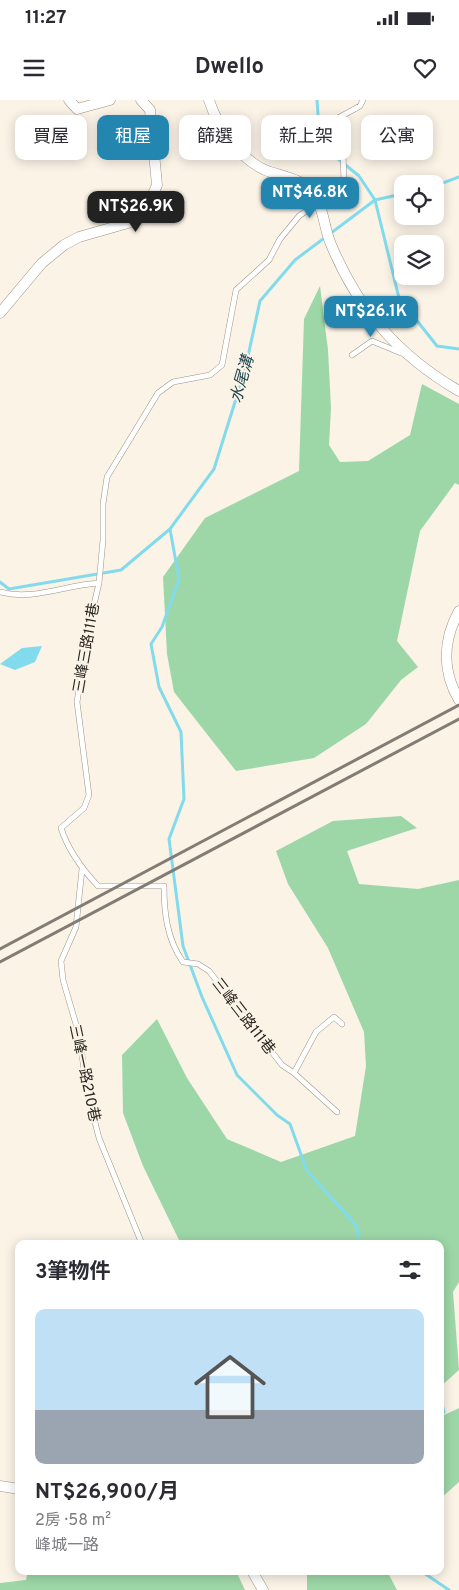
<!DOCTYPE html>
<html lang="zh-TW">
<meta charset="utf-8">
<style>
body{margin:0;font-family:Overpass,"Noto Sans TC",sans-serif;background:#f7f7f7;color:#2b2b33;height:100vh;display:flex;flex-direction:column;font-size:19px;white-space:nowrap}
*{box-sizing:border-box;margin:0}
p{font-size:16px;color:#7c7c81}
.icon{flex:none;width:28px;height:28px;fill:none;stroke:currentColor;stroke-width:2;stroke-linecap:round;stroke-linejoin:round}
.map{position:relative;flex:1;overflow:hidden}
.panel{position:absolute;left:15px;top:1140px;width:429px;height:335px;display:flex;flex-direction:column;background:#fff;border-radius:10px;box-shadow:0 2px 12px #0003}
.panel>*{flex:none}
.guide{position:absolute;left:15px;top:15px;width:430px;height:45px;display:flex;gap:10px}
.fabs{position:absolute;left:394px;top:75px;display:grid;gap:10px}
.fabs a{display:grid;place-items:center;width:50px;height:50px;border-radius:10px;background:#fff;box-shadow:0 2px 12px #0003;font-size:25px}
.price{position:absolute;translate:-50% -42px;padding:0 11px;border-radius:10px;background:#2386b0;color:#fff;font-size:16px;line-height:32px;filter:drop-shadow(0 1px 2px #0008)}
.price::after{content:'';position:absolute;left:50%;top:30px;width:15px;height:11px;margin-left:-8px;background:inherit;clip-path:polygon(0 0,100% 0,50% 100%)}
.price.current{background:#222;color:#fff}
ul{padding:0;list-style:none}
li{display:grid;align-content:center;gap:10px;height:265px;padding:0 20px}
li+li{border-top:1px solid #e1e1e2}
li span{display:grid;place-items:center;height:155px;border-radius:10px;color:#555}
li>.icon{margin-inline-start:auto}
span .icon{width:90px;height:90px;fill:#fffc;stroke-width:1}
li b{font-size:21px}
h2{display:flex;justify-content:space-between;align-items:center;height:60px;padding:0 20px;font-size:21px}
.pill{padding:0 18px;border-radius:10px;background:#fff;box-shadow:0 2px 12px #0003;font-size:18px;line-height:45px}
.pill.current{background:#2386b0;color:#fff}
.status{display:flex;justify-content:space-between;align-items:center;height:35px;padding:0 25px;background:#fff;direction:ltr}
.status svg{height:14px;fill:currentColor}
header{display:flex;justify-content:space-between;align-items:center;height:65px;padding:0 20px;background:#fff;font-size:22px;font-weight:700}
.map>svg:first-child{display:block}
.forest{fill:#9dd7a7}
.water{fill:#82dbec}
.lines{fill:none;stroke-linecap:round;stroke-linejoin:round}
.stream{stroke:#82dbec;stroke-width:3}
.lane-casing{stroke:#9b9488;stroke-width:6}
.street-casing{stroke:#9b9488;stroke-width:11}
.lane{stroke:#fff;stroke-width:5}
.street{stroke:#fff;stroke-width:10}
.rail{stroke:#817c74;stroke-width:3}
.labels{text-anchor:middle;stroke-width:4;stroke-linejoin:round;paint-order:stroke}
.street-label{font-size:15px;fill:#2a2722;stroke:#fbf3e6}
.water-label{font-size:16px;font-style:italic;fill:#1d464e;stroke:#fbf3e6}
</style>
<div class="status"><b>11:27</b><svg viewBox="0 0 49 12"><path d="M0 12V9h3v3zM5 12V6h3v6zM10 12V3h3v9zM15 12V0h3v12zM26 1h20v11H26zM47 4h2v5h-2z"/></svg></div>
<header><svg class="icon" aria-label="menu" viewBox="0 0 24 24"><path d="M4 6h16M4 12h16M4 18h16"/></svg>Dwello<svg class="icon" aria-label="heart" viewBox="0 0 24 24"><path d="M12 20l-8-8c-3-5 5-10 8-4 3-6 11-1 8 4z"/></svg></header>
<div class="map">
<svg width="459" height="1490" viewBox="0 0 459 1490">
<rect width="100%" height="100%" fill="#fbf3e6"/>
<path class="forest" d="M320,186l8,64 3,58 -2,37 11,17 28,-1 42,-26 12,-51 37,20v81l-4,-2 -35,48 -23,110 21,26 -17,13 -35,44 -52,34 -78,13 -62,-79 -7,-38 -4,-77 42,-59 94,-47 5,-152z
M401,716l16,12 -70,23 12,33 59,5 41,-9v402l-6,10 6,78 -19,17v-143h-259l-38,-78 -20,-53 -1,-58 35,-36 30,59 40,61 54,23 74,-26 11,-70 -2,-34 -36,-84 -40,-64 -12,-33 57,-30z
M459,1308v74l-19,17v-82z
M28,1471h208l9,19h-245v-7l26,-3z
M307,1471h80l10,19h-90z"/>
<path class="water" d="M42,546l-7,16 -20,8 -15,-6 22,-16z"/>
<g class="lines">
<path class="stream" d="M317,0l3,44 39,32 16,24 24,98 38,48 22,3
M435,86l24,-9
M170,429l9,50 -17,48 -11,17 8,43 22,45 3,67 -15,40 14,107 19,51 35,78 40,40 13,9 17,47 49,54 4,19
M0,482l9,7 112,-19 49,-41 44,-60 31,-99 15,-69 35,-41 80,-60 27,-6
M440,1294l4,18 -4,6
M421,1471l28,19"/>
<g class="lane-casing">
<path id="lane" d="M352,255l20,-14 29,12
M0,492c33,9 65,-7 99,-9
M82,769l-6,58 -15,34 2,19 17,58 6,49 13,51 43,106
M294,973l22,-41 18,-15 8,7
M337,1012l-43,-39 -12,-8 -73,-94 -11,-7 -15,-2c-16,-23 -19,-49 -19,-76h-66c-16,-17 -30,-36 -37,-58l23,-20 5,-13 -12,-93 12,-76 10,-43 4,-43v-36l4,-27 51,-84 15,-11 37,-7 12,-10 14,-75 33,-30 11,-21 19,-23 19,-13 17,-3 9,-17 -1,-30 -6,-13 1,-22 22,-12 3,-6"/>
</g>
<g class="street-casing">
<path id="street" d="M69,0l8,9 33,-9
M209,0c8,26 31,59 56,70 15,6 38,9 48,22 10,13 11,35 17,50 27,66 67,113 129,149
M0,213l42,-50 22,-18 15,-8 49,-14 19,-15 10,-23 -7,-75 -9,-10
M459,511c-16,29 -17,60 0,89
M0,1386l19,3
M252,1471l11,19"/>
</g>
<use href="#lane" class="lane"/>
<use href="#street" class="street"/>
<path class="rail" d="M0,849l459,-244
M0,862l459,-243"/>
</g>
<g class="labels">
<g class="street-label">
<text transform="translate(86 548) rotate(-80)" y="5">三峰三路111巷</text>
<text transform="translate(244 916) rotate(52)" y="5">三峰三路111巷</text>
<text transform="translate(85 973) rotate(78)" y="5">三峰一路210巷</text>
</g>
<g class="water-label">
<text transform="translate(241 279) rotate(-74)" y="6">水尾溝</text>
</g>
</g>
</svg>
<div class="fabs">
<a><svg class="icon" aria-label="locate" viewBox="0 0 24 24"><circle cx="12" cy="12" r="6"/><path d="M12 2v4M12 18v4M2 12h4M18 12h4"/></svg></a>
<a><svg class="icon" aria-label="layers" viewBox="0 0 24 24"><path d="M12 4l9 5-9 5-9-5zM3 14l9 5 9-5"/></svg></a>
</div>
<b class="price" style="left:310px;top:119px">NT$46.8K</b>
<b class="price current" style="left:136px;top:133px">NT$26.9K</b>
<b class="price" style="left:371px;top:238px">NT$26.1K</b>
<div class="guide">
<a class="pill">買屋</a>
<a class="pill current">租屋</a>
<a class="pill">篩選</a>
<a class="pill">新上架</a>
<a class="pill">公寓</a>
</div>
<section class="panel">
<h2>3筆物件<svg class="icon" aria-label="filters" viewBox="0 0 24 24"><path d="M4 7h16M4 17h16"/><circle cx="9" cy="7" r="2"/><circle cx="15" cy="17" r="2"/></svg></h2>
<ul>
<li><span style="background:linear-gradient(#bfe0f5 65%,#9aa5b1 0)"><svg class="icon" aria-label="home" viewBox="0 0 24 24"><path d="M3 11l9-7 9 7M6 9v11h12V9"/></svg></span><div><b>NT$26,900/月</b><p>2房 · 58 m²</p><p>峰城一路</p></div></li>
</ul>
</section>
</div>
